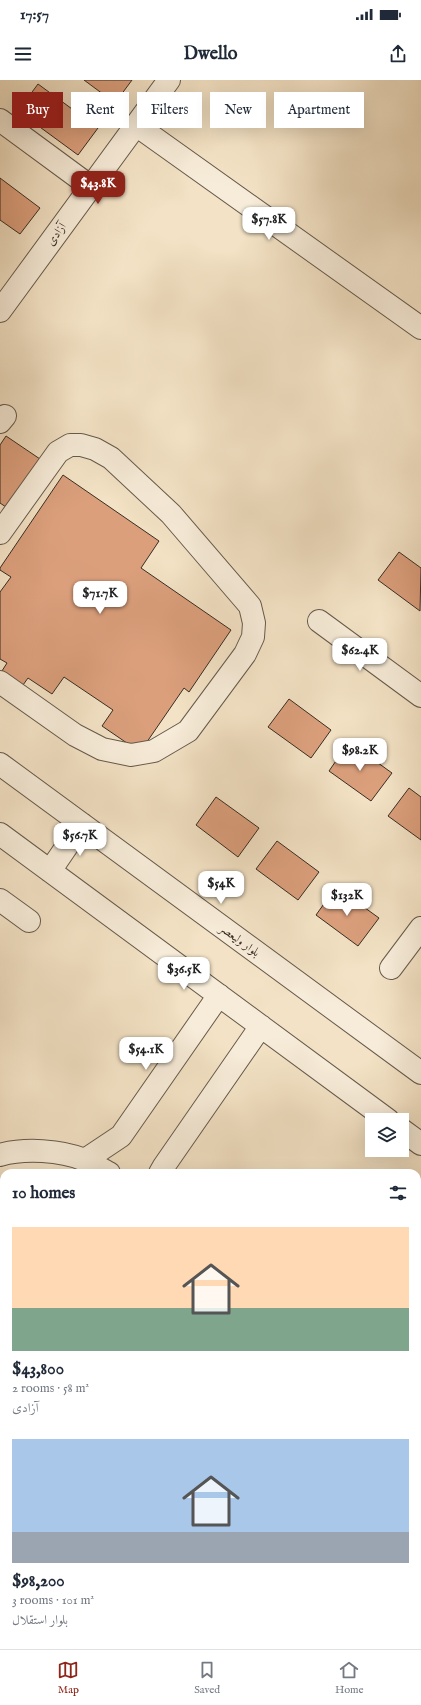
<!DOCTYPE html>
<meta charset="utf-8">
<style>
body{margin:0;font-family:"IM FELL English",Amiri,serif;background:#f2f2f3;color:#1f2937;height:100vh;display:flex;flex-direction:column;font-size:15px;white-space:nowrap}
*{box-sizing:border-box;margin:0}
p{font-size:13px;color:#747a83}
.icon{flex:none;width:22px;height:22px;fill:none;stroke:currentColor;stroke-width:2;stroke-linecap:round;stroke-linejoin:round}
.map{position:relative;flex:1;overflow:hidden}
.drawer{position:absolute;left:0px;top:1089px;width:421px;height:480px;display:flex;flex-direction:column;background:#fff;border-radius:12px 12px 0 0;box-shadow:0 4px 16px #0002}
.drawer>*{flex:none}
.banner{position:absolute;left:12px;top:12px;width:397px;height:36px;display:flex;gap:8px}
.buttons{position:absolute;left:365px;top:1033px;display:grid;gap:8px}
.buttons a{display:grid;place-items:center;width:44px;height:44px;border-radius:0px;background:#fff;box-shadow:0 4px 16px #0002;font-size:20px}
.price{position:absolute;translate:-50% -34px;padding:0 9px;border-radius:8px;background:#fff;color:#222;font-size:13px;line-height:26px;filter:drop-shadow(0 1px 2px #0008)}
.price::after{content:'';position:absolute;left:50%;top:24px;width:12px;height:9px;margin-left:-6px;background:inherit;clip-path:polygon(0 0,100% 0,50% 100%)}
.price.current{background:#8f2418;color:#fff}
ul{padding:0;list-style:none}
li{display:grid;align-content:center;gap:8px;height:212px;padding:0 12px}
li span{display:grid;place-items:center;height:124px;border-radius:0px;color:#555}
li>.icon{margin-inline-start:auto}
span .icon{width:72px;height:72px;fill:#fffc;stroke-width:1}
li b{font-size:17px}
h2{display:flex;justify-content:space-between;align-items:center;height:48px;padding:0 12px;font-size:17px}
.pill{padding:0 14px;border-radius:0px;background:#fff;box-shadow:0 4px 16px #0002;font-size:14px;line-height:36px}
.pill.current{background:#8f2418;color:#fff}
.status{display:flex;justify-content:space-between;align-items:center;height:28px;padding:0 20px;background:#fff;direction:ltr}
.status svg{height:11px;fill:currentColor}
header{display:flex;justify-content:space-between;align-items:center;height:52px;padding:0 12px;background:#fff;font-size:18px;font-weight:700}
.dock{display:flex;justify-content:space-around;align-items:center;height:56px;border-top:1px solid #e0e1e3;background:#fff;font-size:11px;color:#747a83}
.dock a{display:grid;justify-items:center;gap:2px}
.dock .current{color:#8f2418}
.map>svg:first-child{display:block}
.green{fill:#b6c498;stroke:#76785e}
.building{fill:#db9f7c;stroke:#372d23}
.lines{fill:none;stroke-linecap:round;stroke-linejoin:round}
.minor-casing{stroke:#665a4c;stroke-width:24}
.minor{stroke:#f7ecd9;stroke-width:22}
.labels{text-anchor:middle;stroke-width:4;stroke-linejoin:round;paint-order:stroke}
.street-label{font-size:12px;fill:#372d23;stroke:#f7ecd9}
</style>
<div class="status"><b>17:57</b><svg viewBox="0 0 49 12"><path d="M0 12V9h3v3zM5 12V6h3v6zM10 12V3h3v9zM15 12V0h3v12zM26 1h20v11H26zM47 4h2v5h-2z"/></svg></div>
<header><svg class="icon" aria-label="menu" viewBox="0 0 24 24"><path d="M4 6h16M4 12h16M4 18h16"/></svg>Dwello<svg class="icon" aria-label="share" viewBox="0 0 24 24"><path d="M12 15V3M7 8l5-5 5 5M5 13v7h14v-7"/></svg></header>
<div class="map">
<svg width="421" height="1569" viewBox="0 0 421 1569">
<rect width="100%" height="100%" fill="#f3e2c5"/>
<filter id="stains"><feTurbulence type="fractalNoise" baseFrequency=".005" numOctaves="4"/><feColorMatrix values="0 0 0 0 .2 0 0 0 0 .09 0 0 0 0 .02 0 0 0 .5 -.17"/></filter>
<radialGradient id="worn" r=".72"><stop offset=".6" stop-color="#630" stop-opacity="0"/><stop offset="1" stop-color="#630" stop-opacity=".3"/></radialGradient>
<path class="green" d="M421,1443v126h-23l-6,-4h25v-117z"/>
<path class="building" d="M84,0h48l-17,23z
M38,4l60,44 -20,27 -60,-44z
M0,98l40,30 -20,26 -20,-14z
M6,356l34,23 -34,48 -6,-4v-58z
M63,395l96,66 -18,27 90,62 -42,62 -5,-4 -44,64 -38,-26 11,-16 -49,-33 -12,17 -24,-16 -10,14 -18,-18 7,-11 -7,-4v-67l11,-15 -11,-7v-2z
M399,472l22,16 -1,43 -42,-31z
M289,619l42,31 -20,28 -43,-31z
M349,662l43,31 -21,28 -42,-30z
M409,708l12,9v43l-33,-24z
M216,717l43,31 -21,29 -42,-32z
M277,761l42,31 -21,28 -42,-31z
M336,807l43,31 -21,28 -42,-31z
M417,1228l4,3v38l-2,2 -2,-2z
M417,1371l4,3v40l-4,-3z
M214,1565h52l4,3 -54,1 -3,-2z"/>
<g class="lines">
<g class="minor-casing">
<path id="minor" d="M0,40l91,67
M136,45l285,203
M0,231l169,-231
M0,342l5,-6
M0,453l58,-81 12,-7h11l14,4 16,9 60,56 79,92 4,17 -1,14 -8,17 -57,77 -34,20 -23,4 -29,-6 -27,-14 -75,-53
M319,541l102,75
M0,684l421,309
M0,754l388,286
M50,791l32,-47
M0,820l29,21
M391,888l30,-40
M402,1050l19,14
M0,1075c24,-7 61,-5 85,5 8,3 16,9 24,13
M85,1080l36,-24 98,-141
M160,1093l4,-7 97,-140
M417,1143l4,3
M417,1306l4,3
M0,1448l4,-1
M139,1565l6,4
M354,1565l6,4
M75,1569l3,-4"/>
</g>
<use href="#minor" class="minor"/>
</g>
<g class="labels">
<g class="street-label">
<text transform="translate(56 154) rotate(-54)" y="4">آزادی</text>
<text transform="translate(240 860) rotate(36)" y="4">بلوار ولیعصر</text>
</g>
</g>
<rect width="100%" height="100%" filter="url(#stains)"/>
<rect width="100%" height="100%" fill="url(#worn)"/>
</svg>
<div class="buttons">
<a><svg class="icon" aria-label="layers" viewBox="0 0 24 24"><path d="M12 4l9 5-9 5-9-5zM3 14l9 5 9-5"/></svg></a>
</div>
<b class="price current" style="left:98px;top:125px">$43.8K</b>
<b class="price" style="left:269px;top:161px">$57.8K</b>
<b class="price" style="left:100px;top:535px">$71.7K</b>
<b class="price" style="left:360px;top:592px">$62.4K</b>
<b class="price" style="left:360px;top:692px">$98.2K</b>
<b class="price" style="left:80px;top:777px">$56.7K</b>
<b class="price" style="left:221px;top:825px">$54K</b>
<b class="price" style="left:347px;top:837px">$132K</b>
<b class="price" style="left:184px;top:911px">$36.5K</b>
<b class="price" style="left:146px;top:991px">$54.1K</b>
<div class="banner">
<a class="pill current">Buy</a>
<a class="pill">Rent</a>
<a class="pill">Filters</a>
<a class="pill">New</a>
<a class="pill">Apartment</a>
</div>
<section class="drawer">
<h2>10 homes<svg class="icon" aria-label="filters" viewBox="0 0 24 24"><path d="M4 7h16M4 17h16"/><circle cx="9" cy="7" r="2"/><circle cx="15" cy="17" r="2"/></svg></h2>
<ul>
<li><span style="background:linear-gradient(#ffd9b3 65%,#7fa58c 0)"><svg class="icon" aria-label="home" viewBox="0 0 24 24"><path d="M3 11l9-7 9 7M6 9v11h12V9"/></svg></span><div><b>$43,800</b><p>2 rooms · 58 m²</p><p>آزادی</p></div></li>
<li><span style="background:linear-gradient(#a9c7e8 75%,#9aa5b1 0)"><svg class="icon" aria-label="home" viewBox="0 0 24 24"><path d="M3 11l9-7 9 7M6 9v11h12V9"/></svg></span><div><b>$98,200</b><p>3 rooms · 101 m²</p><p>بلوار استقلال</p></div></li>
</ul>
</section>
</div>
<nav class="dock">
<a class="current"><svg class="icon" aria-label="map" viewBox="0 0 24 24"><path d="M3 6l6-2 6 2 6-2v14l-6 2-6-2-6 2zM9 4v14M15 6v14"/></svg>Map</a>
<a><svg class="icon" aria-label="saved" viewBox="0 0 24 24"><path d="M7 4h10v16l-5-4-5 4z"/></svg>Saved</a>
<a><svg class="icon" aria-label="home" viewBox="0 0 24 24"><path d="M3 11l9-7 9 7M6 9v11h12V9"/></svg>Home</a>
</nav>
